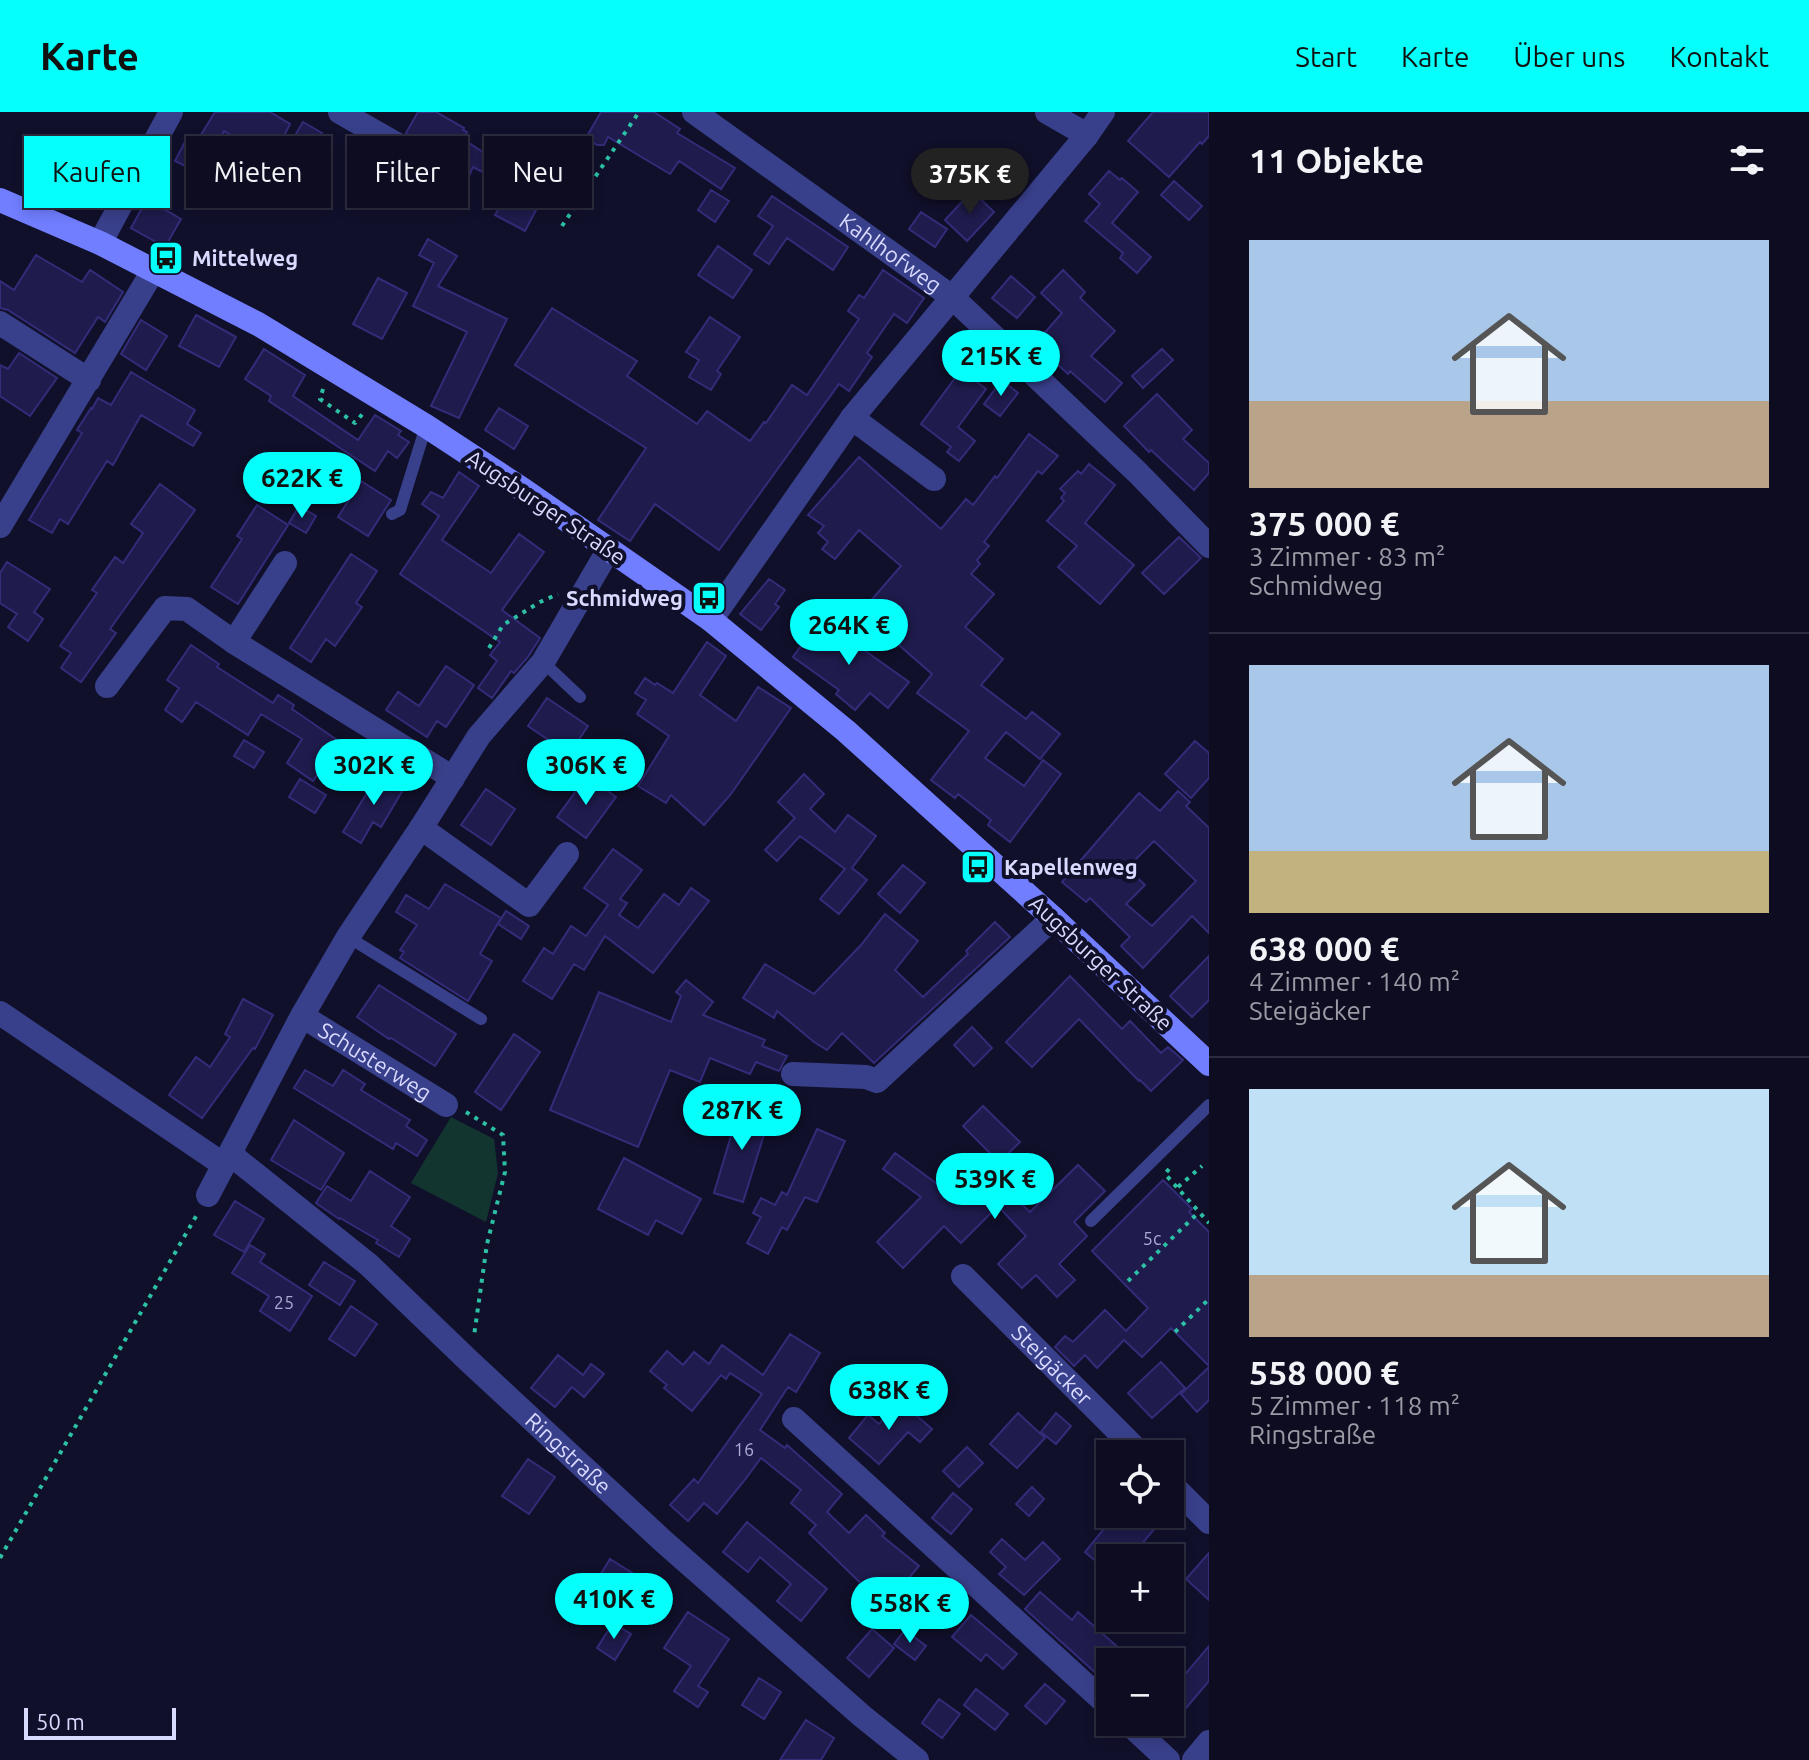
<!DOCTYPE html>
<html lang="de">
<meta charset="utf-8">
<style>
body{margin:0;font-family:Ubuntu,sans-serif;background:#161529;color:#f1f3f6;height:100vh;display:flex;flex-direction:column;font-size:30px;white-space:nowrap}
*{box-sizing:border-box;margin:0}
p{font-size:26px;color:#9a9ba5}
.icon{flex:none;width:44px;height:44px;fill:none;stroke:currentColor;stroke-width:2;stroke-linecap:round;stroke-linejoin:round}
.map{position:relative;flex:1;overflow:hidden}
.sheet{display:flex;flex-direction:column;background:#0d0c20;width:600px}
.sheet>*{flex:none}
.guide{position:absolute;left:24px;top:24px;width:760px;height:72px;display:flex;gap:16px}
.buttons{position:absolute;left:1096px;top:1328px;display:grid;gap:16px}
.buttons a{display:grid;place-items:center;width:88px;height:88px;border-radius:0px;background:#0d0c20;box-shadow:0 4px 12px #0003,0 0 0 2px #2d2c3e;font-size:40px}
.scale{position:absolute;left:24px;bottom:20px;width:152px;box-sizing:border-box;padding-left:8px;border:4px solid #d9daff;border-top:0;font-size:22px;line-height:28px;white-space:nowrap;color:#d9daff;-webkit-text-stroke:6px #11102b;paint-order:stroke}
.price{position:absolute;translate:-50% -68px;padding:0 18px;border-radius:28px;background:#05fffa;color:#111;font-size:26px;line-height:52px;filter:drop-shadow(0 2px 4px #0008)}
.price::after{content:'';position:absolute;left:50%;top:48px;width:24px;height:18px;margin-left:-12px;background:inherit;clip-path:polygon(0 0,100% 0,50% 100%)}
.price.on{background:#222;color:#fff}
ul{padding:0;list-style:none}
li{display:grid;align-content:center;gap:16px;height:424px;padding:0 40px}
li+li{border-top:2px solid #2d2c3e}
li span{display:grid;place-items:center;height:248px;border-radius:0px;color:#555}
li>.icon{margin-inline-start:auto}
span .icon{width:144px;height:144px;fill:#fffc;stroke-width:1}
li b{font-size:34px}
h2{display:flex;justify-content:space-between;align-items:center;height:96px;padding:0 40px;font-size:34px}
.tag{padding:0 28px;border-radius:0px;background:#0d0c20;box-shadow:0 4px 12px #0003,0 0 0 2px #2d2c3e;font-size:28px;line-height:72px}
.tag.on{background:#05fffa;color:#111}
header{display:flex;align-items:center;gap:48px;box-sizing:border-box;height:112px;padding:0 40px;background:#05fffa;color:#111}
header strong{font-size:38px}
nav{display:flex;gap:44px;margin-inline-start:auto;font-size:28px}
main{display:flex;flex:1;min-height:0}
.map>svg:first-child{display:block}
.green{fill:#123530}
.building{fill:#1f1b4c;stroke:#322c79;stroke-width:2;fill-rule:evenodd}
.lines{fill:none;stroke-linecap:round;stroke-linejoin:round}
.path{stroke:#2cc1a6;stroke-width:4;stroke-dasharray:4 6;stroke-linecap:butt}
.lane{stroke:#39408b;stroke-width:12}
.street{stroke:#39408b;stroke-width:24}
.secondary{stroke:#707eff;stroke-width:24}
.labels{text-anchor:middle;stroke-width:8;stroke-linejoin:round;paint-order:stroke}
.number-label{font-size:18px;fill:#aaaad2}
.street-label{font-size:22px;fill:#d9daff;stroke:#11102b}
.poi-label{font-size:22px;font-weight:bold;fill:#d9daff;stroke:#11102b;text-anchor:start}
</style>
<header>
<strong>Karte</strong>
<nav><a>Start</a><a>Karte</a><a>Über uns</a><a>Kontakt</a></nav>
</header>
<main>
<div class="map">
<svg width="1209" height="1648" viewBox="0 0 1209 1648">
<rect width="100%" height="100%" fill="#11102b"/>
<path class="green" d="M451,1005l43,22 4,34 -12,49 -75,-39z"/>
<path class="building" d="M215,0h55l20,12 -24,48 -18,-9 7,-14 -31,-18 -22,43 -27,-13 12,-23 9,5z
M418,0h18l28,16 -1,2 4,2 -4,7 82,54 -20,38 -30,-16 16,-28 -38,-20 -4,9 -7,-4 -3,-7 -5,-5 -48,-27z
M601,0h53l26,17 -3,4 58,35 -14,21 -42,-28 -9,13 -62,-37 -4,8h-7l-11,-7z
M1153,0h56v24l-7,8 -2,-2 -31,35 -41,-36z
M303,10l19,11 -10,17 -19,-11z
M1109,59l11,9 2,-2 16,14 -26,31 39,34 -14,16 -17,-15 3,-5 -38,-32 15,-17 -11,-10z
M1174,69l28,25 -13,14 -28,-25z
M711,78l18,11 -14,21 -17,-12z
M972,79l22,21 -27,29 -22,-21z
M772,84l76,51 -15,23 -46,-32 -18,26 -15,-10 19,-28 -15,-10z
M147,87l34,20 -16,28 -34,-19z
M921,100l26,17 -12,18 -26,-18z
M428,127l29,17 -19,30 69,33 -48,99 -28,-12 36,-74 -54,-26 21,-43 -15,-8z
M718,134l34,24 -19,28 -35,-23z
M36,143l46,27 8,-12 33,22 -18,30 -7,-5 -23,36 -67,-43 -8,-2v-27l14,9z
M883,158l41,28 -17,25 -13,-9 -27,39 5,4 -23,34 -10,-7 -120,166 -64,-46 -25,37 -32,-21 48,-72 -131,-83 37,-57 85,53 -10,15 70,48 10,-13 43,30 14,-19 2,1 26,-38 15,10 52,-76 -11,-8 11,-16 5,3z
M1063,158l22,22 -5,6 35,33 -24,25 31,27 -17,19 -35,-31 -2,3 -33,-30 27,-31 -21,-20z
M1011,164l24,21 -18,21 -25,-20z
M378,166l29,15 -25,46 -29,-15z
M196,203l40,22 -17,30 -40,-21z
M710,205l30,20 -23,34 4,3 -10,16 -22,-13 10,-17 -13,-8z
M141,208l26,16 -21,34 -25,-16z
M264,237l41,26 -12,21 65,44 17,-25 26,16 -3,4 11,7 -12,16 -9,-7 -13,20 -106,-70 2,-5 -26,-17z
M1162,237l11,11 -30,28 -11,-12z
M19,241l38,25 -27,38 -30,-20v-31l8,4z
M961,258l25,19 -28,38 17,14 -16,20 -12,-9 4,-5 -30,-23z
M131,260l64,38 -8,14 14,9 -8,13 -52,-31 -28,50 -6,-4 -39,63 -8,-5 -8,14 -23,-13 53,-87 -5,-3 14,-22 1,1 6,-11 13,7z
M1002,268l16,13 -18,23 -16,-12z
M1157,282l35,36 -9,9 26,24v10l-15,17 -43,-40 -2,2 -25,-26z
M499,296l29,18 -14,23 -29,-19z
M1029,322l29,22 -16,18 -4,-3 -54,71 5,4 -12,14 3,4 -9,10 23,20 -29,33 38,32 -22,26 45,34 6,-7 28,22 -20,25 -34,-27 -21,26 39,28 19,-26 18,14 -51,68 -22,-17 3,-5 -33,-26 -3,4 -24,-18 38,-49 -52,-38 15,-19 -71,-62 40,-46 -42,-36 -24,29 -13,-10 6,-7 -10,-9 6,-7 -16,-11 51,-58 82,72 25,-30 7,6 22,-29 2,2z
M1089,352l26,21 -30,38 49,42 -34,39 -42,-37 19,-21 -30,-25 17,-20 -3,-3 4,-5 -5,-4 18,-18 3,3z
M459,360l20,14 -37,54 49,33 28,-39 25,18 -42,58 38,28 -12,19 -14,16 -3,-2 -19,27 -14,-10 19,-27 -7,-6 10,-13 -100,-68 39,-58 -17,-12 9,-12 12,6z
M361,369l30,19 -23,36 -30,-19z
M160,372l35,26 -85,119 6,4 -35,49 -20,-14 10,-15 -11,-7 37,-53 -5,-3 23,-33 8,6 20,-30 -12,-9z
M257,393l31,20 -50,79 -27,-17 31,-48 -5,-3z
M299,394l17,10 -10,17 -17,-10z
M1179,425l22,21 -37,36 -22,-21z
M351,442l26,17 -21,32 6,4 -27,39 -9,-7 -15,23 -21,-14z
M7,450l43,27 -16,23 9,7 -15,22 -20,-14 9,-13 -17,-11v-30z
M769,467l16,11 -10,14 4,3 -18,23 -21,-16z
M820,507l89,63 -21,26 -18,-15 -15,17 -19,-16 3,-4 -46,-33z
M707,530l19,14 -26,39 36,26 22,-34 33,21 -60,86 -27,31 -33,-30 -5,8 -28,-17 31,-50 -32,-22 9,-14 -11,-7 10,-15 10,7 2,-2 16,10z
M191,533l28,19 -2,3 56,36 5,-8 16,10 -2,4 48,33 -27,39 -26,-18 15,-24 -41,-25 -13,21 -52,-33 -14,20 -17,-12 14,-22 -12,-8z
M446,554l28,19 -28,42 -9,-6 -10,16 -41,-27 12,-18 21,14z
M547,586l41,28 -19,28 -41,-28z
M244,628l20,12 -10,16 -20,-12z
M1195,629l14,12v25l-18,20 -26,-24z
M379,661l25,15 -23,39 -8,-5 -12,21 -18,-11z
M804,662l20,20 -14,15 25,23 13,-17 28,21 -24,32 15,12 -28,34 -19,-15 25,-30 -45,-33 -23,25 -12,-11 30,-32 -17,-16z
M587,664l29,21 -30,41 -29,-21z
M300,667l26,16 -11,18 -26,-16z
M486,677l29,20 -24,36 -30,-20z
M1178,679l12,11 -4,4 23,22v105l-17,-17 -49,52 -22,-22 9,-9 -40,-39 -4,4 -24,-20 77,-89 21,18zM1154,729l42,40 -44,45 -26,-22 19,-19 -18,-17z
M613,737l29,21 -22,29 7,4 -8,12 19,13 26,-34 15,11 12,-17 18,13 -56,72 -48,-37 -21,34 -10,-6 -22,35 -29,-18 21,-33 9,6 18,-28 15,10 22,-31 -24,-17z
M903,753l22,18 -25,30 -22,-19z
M445,772l56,34 -21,36 12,7 -24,40 -68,-43 4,-6 -4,-2 17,-25 -21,-13 10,-17 23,14z
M506,799l23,15 -8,13 -23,-15z
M885,802l33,27 -23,29 28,27 45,-43 -2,-3 29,-29 15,15 -136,126 -32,-30 -15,17 -13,-8 -37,-31 -3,7 -31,-20 22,-34 49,30 47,-49z
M1209,844v44l-17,17 -22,-21z
M1070,864l52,53 8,-8 31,32 7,-6 15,13 -32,31 -11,-11 -1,1 -60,-62 -47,48 -26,-25z
M686,868l27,22 -10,13 62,25 -3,6 25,10 -8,15 -23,-9 -6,12 -40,-16 -10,24 -30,-12 -32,77 -88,-37 49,-118 72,30 10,-26 -5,-4z
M379,873l77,49 -21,32 -44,-28 -2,1 -32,-22z
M243,887l30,16 -18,34 -2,-1 -51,70 -33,-23 27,-38 14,10 20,-30 -5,-3z
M972,915l20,21 -18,18 -20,-21z
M514,922l26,18 -39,58 -26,-18z
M305,958l28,16 10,-16 22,14 -4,6 49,30 -4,6 21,14 -10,16 -21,-13 -3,6 -99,-61z
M741,990l30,10 -28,90 -29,-9z
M983,994l37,36 -21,20 -36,-36z
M294,1008l50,33 -23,37 -50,-30z
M817,1017l28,12 -28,61 -12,-5 -18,33 -5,-3 -14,27 -21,-11 14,-26 -8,-4 8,-15 14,7 7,-13 5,3z
M895,1041l45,33 13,-13 17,17 17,-18 43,40 48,-47 27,26 -31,31 13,14 -28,28 16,16 -18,17 -21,-22 -14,13 -24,-24 28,-28 -28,-30 -37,37 -17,-17 -41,42 -26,-26 44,-45 -38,-28z
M624,1046l77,41 -19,35 -26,-14 -8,15 -50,-26z
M370,1059l40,26 -19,29 19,13 -11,18 -23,-14 2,-3 -38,-22 -1,1 -23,-16 11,-17 24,15z
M1163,1068l29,29 -3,3 20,20v134l-38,-38 -29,29 -18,-17 -27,28 -12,-13 -11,11 -19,-19 10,-11 8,6 32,-32 21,21 22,-23 -56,-57z
M235,1089l29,18 -20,33 -30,-17z
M250,1133l15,9 -5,8 52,34 -22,35 -30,-20 9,-15 -37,-23z
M324,1150l31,19 -15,24 -31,-20z
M351,1194l26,18 -22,32 -26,-17z
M790,1222l30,19 -24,39 -8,-5 -28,43 25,18 2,-3 55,49 -15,18 22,21 17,-18 19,18 -3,3 37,30 -22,26 -9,-7 -11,14 -68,-66 7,-8 -25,-22 10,-13 -40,-32 -17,23 -27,33 -13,-11 -16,18 -18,-16 24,-26 4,4 64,-89 -32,-21 -4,6 -5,-4 -29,36 -28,-23 3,-3 -17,-14 17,-20 16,14 11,-13 15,12 13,-19 41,30z
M558,1243l25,20 8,-11 13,10 -20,23 -12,-10 -17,20 -24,-19z
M1161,1250l24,26 -33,30 -24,-25z
M1209,1255v33l-12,12 -16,-18z
M900,1289l32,28 -12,13 -12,-10 -29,32 -30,-26 19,-23 11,9z
M1018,1301l27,25 -28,30 -27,-24z
M1056,1301l15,13 -15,18 -15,-12z
M967,1335l16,16 -24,24 -16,-16z
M528,1347l27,18 -26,37 -27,-18z
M1032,1375l12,12 -15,17 -13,-12z
M953,1381l19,16 -21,25 -19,-16z
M1116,1402h51l-37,44h-20v15l-25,-21z
M747,1410l80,67 -26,32 -24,-20 14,-17 -31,-27 -12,15 -25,-20z
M1002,1427l23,21 18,-18 17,17 -36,36 -25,-21 7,-7 -16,-15z
M1209,1441v47l-23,-21z
M610,1447l32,20 -25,40 -32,-19z
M1040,1480l32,28 6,-8 43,38 -23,25 -73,-66z
M688,1500l41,27 -31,47 10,6 -10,15 -24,-16 17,-25 -27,-18z
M971,1503l46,39 -14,15 -17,-15 -5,7 -29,-24z
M613,1511l18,11 -16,26 -18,-12z
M872,1517l22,19 -25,29 -22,-19z
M905,1518l21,16 -11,14 -21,-16z
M1209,1534v35l-39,46v-35z
M759,1566l22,14 -17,27 -22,-14z
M1045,1572l20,17 -19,23 -21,-18z
M976,1577l32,25 -13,16 -31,-25z
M939,1587l21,15 -18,24 -20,-15z
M806,1608l28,18 -13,22h-41z"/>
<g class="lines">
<path class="path" d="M562,114l77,-114
M323,277l-3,10 35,24 9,-11
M489,536l14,-23 37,-23 18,-8
M466,1000l37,23 2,37 -18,72 -13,92
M1169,1057l-4,5 44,49
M1178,1075l24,-21
M1128,1169l71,-69
M1175,1220l34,-33
M0,1446l199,-347"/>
<path class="lane" d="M392,402l8,-4 26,-84
M543,550l37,35
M348,825l133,82
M1091,1109l118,-116"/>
<g class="street">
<path d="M340,0l107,61"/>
<path id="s1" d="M694,0l258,185 186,176 71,73"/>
<path d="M1047,0l40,23"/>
<path d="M100,131l71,-131"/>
<path d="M0,211l89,57"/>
<path d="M852,306l82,61"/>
<path d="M0,414l153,-255"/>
<path d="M711,508l141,-202 235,-283 16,-23"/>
<path d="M234,530l51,-79"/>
<path d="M107,574l58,-78 22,1 47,33 219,136"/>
<path d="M421,716l108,77 38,-51"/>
<path d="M0,901l224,152"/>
<path id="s2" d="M302,904l144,89"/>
<path d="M793,962l73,3 11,4 176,-163"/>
<path id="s3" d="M230,1042l139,111 101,97 193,179 199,175 55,44"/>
<path d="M208,1083l94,-179 46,-79 73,-109 58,-92 64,-74 66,-113"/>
<path id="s4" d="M963,1164l178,178"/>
<path d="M794,1307l316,288"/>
<path d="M1170,1371l39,39"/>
<path d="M1127,1610l41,38"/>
<path d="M1194,1648l15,-18"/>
</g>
<path class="secondary" d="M0,88l100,43 158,81 168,102 99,65 186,129 135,111 207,187 156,146"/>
</g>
<defs>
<g id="bus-square" transform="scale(1.8)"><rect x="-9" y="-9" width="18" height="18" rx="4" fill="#05fffa" stroke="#11102b"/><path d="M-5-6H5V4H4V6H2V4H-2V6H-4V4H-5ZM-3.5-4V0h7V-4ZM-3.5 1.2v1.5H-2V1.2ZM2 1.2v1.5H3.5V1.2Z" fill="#111"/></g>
</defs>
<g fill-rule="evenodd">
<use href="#bus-square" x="166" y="146"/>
<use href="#bus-square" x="709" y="486"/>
<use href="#bus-square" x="978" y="755"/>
</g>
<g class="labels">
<g class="number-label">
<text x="1152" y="1133">5c</text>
<text x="284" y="1197">25</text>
<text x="744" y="1344">16</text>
</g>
<g class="street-label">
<text dy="8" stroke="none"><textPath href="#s1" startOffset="242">Kahlhofweg</textPath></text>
<text transform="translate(546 395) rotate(34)" y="8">Augsburger Straße</text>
<text transform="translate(1101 851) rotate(43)" y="8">Augsburger Straße</text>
<text dy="8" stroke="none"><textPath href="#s2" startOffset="86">Schusterweg</textPath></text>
<text dy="8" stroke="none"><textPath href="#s4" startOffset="126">Steigäcker</textPath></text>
<text dy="8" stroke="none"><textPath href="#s3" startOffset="452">Ringstraße</textPath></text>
</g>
<g class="poi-label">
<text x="192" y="154">Mittelweg</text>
<text x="683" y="494" text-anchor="end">Schmidweg</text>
<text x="1004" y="763">Kapellenweg</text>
</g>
</g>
</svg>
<div class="buttons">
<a><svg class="icon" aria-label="locate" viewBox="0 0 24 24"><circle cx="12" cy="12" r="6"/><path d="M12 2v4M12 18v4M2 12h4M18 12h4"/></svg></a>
<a>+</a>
<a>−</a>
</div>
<div class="scale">50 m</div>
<b class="price on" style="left:970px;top:104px">375K €</b>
<b class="price" style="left:1001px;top:286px">215K €</b>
<b class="price" style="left:302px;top:408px">622K €</b>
<b class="price" style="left:849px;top:555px">264K €</b>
<b class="price" style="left:374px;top:695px">302K €</b>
<b class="price" style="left:586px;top:695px">306K €</b>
<b class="price" style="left:742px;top:1040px">287K €</b>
<b class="price" style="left:995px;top:1109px">539K €</b>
<b class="price" style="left:889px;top:1320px">638K €</b>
<b class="price" style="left:614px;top:1529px">410K €</b>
<b class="price" style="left:910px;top:1533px">558K €</b>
<div class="guide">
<a class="tag on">Kaufen</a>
<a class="tag">Mieten</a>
<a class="tag">Filter</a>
<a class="tag">Neu</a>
</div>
</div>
<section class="sheet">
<h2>11 Objekte<svg class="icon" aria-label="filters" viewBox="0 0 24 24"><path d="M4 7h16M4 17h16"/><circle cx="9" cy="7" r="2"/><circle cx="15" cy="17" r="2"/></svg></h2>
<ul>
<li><span style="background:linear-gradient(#a9c7e8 65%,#b9a48a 0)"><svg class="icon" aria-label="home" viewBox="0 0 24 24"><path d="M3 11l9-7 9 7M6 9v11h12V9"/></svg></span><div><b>375 000 €</b><p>3 Zimmer · 83 m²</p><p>Schmidweg</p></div></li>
<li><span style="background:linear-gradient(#a9c7e8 75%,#c2b280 0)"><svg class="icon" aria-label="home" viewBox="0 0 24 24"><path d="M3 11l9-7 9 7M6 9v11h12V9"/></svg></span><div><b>638 000 €</b><p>4 Zimmer · 140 m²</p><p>Steigäcker</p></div></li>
<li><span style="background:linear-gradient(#bfe0f5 75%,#b9a48a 0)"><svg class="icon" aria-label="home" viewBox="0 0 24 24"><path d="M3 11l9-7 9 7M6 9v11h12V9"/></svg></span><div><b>558 000 €</b><p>5 Zimmer · 118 m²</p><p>Ringstraße</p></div></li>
</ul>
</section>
</main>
